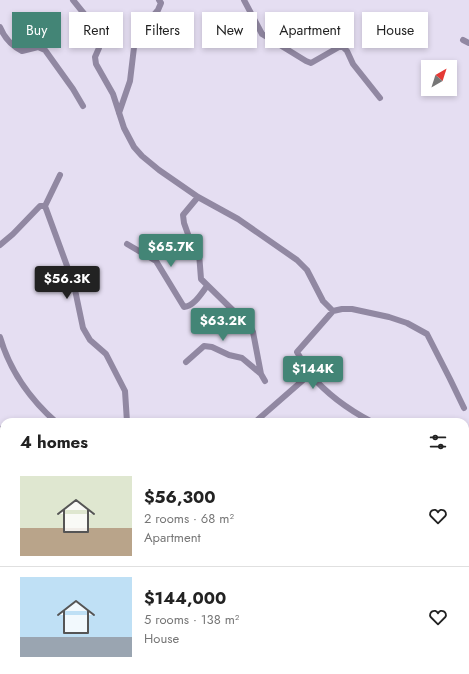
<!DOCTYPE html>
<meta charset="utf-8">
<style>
body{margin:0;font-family:Jost,sans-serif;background:#f2f2f2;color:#222;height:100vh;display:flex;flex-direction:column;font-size:15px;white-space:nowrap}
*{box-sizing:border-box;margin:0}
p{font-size:13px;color:#767676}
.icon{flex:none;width:22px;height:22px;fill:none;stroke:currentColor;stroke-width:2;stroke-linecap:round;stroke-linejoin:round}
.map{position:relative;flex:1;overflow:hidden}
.sheet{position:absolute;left:0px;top:418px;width:469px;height:256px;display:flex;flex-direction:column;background:#fff;border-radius:12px 12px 0 0;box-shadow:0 2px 6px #0003}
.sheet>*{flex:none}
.top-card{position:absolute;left:12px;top:12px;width:445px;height:36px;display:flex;gap:8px}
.needle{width:26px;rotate:39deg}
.tools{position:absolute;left:421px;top:60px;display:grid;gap:8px}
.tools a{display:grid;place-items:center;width:36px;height:36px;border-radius:0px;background:#fff;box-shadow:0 2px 6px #0003;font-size:20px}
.price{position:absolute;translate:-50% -34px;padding:0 9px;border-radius:4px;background:#438576;color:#fff;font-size:13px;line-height:26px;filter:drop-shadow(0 1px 2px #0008)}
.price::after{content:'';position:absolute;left:50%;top:24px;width:12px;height:9px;margin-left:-6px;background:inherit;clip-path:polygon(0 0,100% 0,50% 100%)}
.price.current{background:#222;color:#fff}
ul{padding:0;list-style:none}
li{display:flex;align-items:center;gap:12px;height:100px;padding:0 20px}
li+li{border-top:1px solid #e0e0e0}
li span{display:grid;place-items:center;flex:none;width:112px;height:80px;border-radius:0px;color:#555}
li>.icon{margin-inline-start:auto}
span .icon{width:48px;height:48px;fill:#fffc;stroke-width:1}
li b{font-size:17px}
h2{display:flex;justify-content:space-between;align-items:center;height:48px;padding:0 20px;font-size:17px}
.tag{padding:0 14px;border-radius:0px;background:#fff;box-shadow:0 2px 6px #0003;font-size:14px;line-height:36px}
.tag.current{background:#438576;color:#fff}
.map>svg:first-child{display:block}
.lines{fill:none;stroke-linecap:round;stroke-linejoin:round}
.path{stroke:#868290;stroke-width:1;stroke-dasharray:2 3;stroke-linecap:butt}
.street{stroke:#9188a2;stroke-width:6}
</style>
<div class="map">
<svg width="469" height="674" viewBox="0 0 469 674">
<rect width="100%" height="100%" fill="#e5def2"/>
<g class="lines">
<path class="path" d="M0,475l4,1
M4,577c-4,15 -3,33 0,48
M14,670v4
M164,670l1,4"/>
<path class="street" d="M73,0l17,21 9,27 -4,9 1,7 17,30 11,34 10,19 8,9 17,14 39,27 40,22 59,41 10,10 16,31 10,10 9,-2h10l37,8 18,6 20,11 23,45 14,29
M244,0l18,34 44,27 5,2 28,-16h4l4,4 6,13 27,34
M0,27c4,10 12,19 22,24l16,-4 7,3 28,39 10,17
M463,40l6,3
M119,113l11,-32 5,-42 7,-10 16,-19 3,-7 -2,-3
M60,175l-15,31 29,79 9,43 7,12 16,14 19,37 2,31
M198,197l-15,18 1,8 5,14 10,16 2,26 50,49 2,4 8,42 4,7
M127,244l29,17 28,46c10,-1 17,-13 23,-21
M0,245l13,-11 27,-28h5
M0,337c10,34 30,62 56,85
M186,362l18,-16 8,1 17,8 13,3 19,16
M310,374l-13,-22 36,-41
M255,422l55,-48c16,19 39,36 62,48
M0,429l4,4
M465,506l4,-5
M465,575l4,1
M465,654l4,-1
M184,670l2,4
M246,670l2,4
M309,670l2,4
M419,674l10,-4"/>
</g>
</svg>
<div class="tools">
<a><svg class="needle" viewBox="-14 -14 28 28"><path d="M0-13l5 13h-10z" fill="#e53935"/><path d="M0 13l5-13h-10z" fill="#767676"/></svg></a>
</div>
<b class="price" style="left:171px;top:268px">$65.7K</b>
<b class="price current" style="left:67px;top:300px">$56.3K</b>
<b class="price" style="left:223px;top:342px">$63.2K</b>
<b class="price" style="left:313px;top:390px">$144K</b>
<div class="top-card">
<a class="tag current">Buy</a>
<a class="tag">Rent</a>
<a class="tag">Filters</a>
<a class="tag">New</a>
<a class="tag">Apartment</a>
<a class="tag">House</a>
</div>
<section class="sheet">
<h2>4 homes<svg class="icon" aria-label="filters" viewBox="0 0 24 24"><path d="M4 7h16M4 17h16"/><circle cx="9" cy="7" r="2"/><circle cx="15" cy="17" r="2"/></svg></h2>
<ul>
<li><span style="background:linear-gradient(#dfe7d0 65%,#b9a48a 0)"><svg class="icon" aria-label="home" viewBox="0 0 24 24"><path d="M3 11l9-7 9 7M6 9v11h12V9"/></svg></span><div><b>$56,300</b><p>2 rooms · 68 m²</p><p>Apartment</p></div><svg class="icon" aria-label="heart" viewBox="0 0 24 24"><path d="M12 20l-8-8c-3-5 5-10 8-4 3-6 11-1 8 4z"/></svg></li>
<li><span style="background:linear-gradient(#bfe0f5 75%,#9aa5b1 0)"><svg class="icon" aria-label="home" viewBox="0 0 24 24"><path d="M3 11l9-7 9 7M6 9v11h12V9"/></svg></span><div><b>$144,000</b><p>5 rooms · 138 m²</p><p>House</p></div><svg class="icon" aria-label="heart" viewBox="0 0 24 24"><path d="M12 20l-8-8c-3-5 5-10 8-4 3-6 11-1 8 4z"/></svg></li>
</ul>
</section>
</div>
